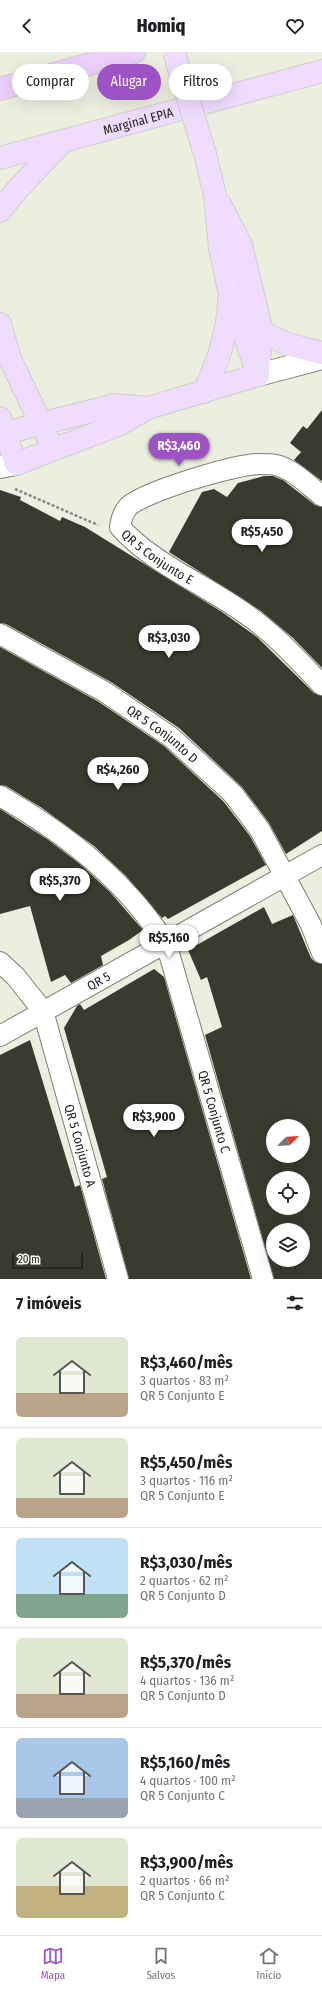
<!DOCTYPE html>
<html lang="pt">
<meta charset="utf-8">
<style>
body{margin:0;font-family:"Fira Sans Condensed",sans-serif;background:#f6f6f6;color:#202124;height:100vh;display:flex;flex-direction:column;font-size:15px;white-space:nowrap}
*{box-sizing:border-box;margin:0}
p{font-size:13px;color:#757577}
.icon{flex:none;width:22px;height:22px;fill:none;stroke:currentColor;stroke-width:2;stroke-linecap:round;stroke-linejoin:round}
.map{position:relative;height:1227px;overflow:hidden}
.sheet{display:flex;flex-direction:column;background:#fff;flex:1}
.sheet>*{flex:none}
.banner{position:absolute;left:12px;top:12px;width:298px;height:36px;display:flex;gap:8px}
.needle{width:26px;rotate:66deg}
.buttons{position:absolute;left:266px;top:1067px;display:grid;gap:8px}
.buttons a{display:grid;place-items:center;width:44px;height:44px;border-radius:50%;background:#fff;box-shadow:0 4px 16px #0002;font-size:20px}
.scale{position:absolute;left:12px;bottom:10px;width:71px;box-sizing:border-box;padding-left:4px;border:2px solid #24251f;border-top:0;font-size:11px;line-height:14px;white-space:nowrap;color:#24251f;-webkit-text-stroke:3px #fafced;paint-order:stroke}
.price{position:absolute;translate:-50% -34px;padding:0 9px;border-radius:14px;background:#fff;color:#222;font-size:13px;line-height:26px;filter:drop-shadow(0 1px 2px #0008)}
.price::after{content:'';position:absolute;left:50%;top:24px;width:12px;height:9px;margin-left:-6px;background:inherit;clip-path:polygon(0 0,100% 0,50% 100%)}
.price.active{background:#9d53c6;color:#fff}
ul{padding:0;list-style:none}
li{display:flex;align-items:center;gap:12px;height:100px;padding:0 16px}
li+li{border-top:1px solid #e0e0e0}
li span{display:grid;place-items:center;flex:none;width:112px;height:80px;border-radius:6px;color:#555}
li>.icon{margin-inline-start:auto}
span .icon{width:48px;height:48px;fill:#fffc;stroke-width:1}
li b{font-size:17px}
h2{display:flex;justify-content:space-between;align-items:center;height:48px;padding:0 16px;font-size:17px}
.tag{padding:0 14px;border-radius:18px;background:#fff;box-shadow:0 4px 16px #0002;font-size:14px;line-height:36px}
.tag.active{background:#9d53c6;color:#fff}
header{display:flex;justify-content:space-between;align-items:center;height:52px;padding:0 16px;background:#fff;font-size:18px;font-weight:800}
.dock{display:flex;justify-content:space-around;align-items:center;height:56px;border-top:1px solid #e0e0e0;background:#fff;font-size:11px;color:#757577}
.dock a{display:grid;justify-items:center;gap:2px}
.dock .active{color:#9d53c6}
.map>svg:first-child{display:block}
.building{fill:#393b2f;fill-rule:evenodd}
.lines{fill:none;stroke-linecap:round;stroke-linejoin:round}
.minor-casing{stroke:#7d7f71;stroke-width:22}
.tertiary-casing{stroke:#7d7f71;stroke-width:24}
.primary-casing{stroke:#cfcfce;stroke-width:24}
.trunk-casing{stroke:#cfcfce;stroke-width:24}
.path{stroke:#87897f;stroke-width:2.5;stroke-dasharray:3 2;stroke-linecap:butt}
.minor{stroke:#fff;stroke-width:20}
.tertiary{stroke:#fff;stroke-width:22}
.primary{stroke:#f0dcfd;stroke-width:22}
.trunk{stroke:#ebd0fc;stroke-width:22}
.primary-bridge-casing{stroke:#cfcfce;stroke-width:24;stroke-linecap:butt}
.primary-bridge{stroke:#f0dcfd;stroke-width:22}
.labels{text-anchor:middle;stroke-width:4;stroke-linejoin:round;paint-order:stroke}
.street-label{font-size:13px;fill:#24251f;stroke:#fafced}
</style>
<header><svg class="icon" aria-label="back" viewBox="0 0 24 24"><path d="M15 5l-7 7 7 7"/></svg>Homiq<svg class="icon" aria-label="heart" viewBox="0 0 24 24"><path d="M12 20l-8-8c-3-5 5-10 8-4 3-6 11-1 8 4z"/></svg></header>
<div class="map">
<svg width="322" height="1227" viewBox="0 0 322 1227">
<rect width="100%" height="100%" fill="#ecefe0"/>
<path class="building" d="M322,358v71l-28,-21 7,-8 -11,-9 13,-17 4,3z
M264,424h9l10,4 32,25 7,2v161l-29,-30 -32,-27 -92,-59 33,-60 12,-3 13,8 11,-14z
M0,438l21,7 -1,3 40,21 2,-4 23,10 137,85 35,25 57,56 8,3v135l-36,23 -17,-31 -27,-36 -63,-59 -68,-46 -105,-58 -6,-1z
M0,595l99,55 65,44 60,56 26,34 16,29 -98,54 -3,-3 -3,2 -36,-42 -32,-30 -52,-38 -36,-22 -6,-1z
M0,757l47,30 33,25 30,28 33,38 -14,10 -28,16 2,9 -32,18 -6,-8 -14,7 -21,-76 -30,8z
M264,855l8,17 21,-9 18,43 4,4 7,2v315h-48l-69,-244 17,-8 -15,-50 -6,3 -13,-30zM273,1074h30v30h-30zM273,1126h30v30h-30zM273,1178h30v30h-30z
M154,917l10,8 87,302h-122l-27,-100 5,-2 -43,-149 13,-22 3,-2 4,6z
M30,988l45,147 5,-2 26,94h-106v-224z"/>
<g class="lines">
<g class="minor-casing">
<g id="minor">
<path id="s1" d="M322,444c-13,-10 -29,-27 -46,-31 -4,-1 -10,-1 -15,-1 -22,-1 -119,28 -133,43 -5,6 -7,12 -8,20 29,34 85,58 123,85 30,20 55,48 79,73"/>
<path id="s2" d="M0,582l105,58 66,45 62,57 27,36 51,95 11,28"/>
<path id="s3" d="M0,744c49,28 95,61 132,103 13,14 23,29 34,44l97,336"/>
<path id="s4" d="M0,910l16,15 27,34 75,268"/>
<path id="s5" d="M0,984l322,-181"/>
</g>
</g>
<g class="tertiary-casing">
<path id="tertiary" d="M258,323l64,-17
M0,415l16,-3"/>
</g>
<g class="primary-casing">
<g id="primary">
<path d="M205,102l10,41 5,53 9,42 29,85"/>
<path id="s6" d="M0,106l322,-87"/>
<path d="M221,154l20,39 21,87 -4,36"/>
<path d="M0,159l16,-20 46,-49"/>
<path d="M0,272l10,35 37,77"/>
<path d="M262,280l25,12 35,9"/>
<path d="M204,340c14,-30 24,-59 25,-92"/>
<path d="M0,366l16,46 104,-40 28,-16 110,-33"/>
<path d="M5,381l110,-28 33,3"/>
</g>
</g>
<g class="trunk-casing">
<path id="trunk" d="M0,37l134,-37"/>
</g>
<path class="path" d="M15,437l83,36"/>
<use href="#minor" class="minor"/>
<use href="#tertiary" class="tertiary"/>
<use href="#primary" class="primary"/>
<use href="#trunk" class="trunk"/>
<g class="primary-bridge-casing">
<path id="primary-bridge" d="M174,0l31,102"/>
</g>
<use href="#primary-bridge" class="primary-bridge"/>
</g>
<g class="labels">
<g class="street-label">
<text dy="5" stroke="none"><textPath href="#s6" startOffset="143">Marginal EPIA</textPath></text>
<text dy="5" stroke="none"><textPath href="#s1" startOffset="282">QR 5 Conjunto E</textPath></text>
<text dy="5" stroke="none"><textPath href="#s2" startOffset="191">QR 5 Conjunto D</textPath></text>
<text dy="5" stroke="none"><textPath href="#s5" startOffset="113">QR 5</textPath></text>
<text dy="5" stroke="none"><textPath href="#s3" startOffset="399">QR 5 Conjunto C</textPath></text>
<text dy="5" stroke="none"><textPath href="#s4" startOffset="205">QR 5 Conjunto A</textPath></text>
</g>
</g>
</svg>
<div class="buttons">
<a><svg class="needle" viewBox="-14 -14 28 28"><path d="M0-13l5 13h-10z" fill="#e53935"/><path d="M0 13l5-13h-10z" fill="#757577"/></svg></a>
<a><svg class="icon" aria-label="locate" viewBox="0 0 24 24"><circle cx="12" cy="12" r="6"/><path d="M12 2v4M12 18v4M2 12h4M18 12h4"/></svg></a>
<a><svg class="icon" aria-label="layers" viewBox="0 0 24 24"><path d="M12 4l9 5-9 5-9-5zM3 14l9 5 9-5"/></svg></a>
</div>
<div class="scale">20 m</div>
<b class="price active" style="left:179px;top:415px">R$3,460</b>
<b class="price" style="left:262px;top:501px">R$5,450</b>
<b class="price" style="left:169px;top:607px">R$3,030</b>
<b class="price" style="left:118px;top:739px">R$4,260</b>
<b class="price" style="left:60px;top:850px">R$5,370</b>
<b class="price" style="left:169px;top:907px">R$5,160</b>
<b class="price" style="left:154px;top:1086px">R$3,900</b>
<div class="banner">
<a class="tag">Comprar</a>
<a class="tag active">Alugar</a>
<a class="tag">Filtros</a>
</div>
</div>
<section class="sheet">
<h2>7 imóveis<svg class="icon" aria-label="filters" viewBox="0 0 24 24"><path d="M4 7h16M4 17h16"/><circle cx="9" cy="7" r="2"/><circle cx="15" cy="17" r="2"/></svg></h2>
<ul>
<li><span style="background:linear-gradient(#dfe7d0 70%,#b9a48a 0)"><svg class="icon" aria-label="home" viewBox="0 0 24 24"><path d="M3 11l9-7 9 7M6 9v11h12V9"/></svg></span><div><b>R$3,460/mês</b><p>3 quartos · 83 m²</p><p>QR 5 Conjunto E</p></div></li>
<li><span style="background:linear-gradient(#dfe7d0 75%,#b9a48a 0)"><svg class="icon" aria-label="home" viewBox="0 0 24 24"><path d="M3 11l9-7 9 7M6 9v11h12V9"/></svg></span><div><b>R$5,450/mês</b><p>3 quartos · 116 m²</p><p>QR 5 Conjunto E</p></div></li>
<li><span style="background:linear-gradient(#bfe0f5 70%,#7fa58c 0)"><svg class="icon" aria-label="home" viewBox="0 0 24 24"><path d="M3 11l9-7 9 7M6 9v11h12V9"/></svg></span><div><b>R$3,030/mês</b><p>2 quartos · 62 m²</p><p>QR 5 Conjunto D</p></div></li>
<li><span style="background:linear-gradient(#dfe7d0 70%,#b9a48a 0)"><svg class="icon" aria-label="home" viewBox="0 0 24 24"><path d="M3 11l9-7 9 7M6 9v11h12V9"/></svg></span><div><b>R$5,370/mês</b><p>4 quartos · 136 m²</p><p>QR 5 Conjunto D</p></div></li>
<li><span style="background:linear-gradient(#a9c7e8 75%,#9aa5b1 0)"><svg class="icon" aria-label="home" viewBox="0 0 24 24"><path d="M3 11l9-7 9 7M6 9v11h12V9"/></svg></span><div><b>R$5,160/mês</b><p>4 quartos · 100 m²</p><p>QR 5 Conjunto C</p></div></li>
<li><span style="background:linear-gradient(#dfe7d0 60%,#c2b280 0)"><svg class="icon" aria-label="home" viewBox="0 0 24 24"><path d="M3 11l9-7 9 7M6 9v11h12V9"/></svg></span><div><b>R$3,900/mês</b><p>2 quartos · 66 m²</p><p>QR 5 Conjunto C</p></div></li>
</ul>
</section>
<nav class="dock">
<a class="active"><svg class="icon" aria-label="map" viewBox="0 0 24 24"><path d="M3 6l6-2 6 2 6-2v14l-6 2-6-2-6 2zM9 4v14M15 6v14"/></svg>Mapa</a>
<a><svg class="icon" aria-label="saved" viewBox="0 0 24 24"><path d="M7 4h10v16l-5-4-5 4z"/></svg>Salvos</a>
<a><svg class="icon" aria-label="home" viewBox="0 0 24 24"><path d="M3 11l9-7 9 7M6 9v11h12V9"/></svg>Início</a>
</nav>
